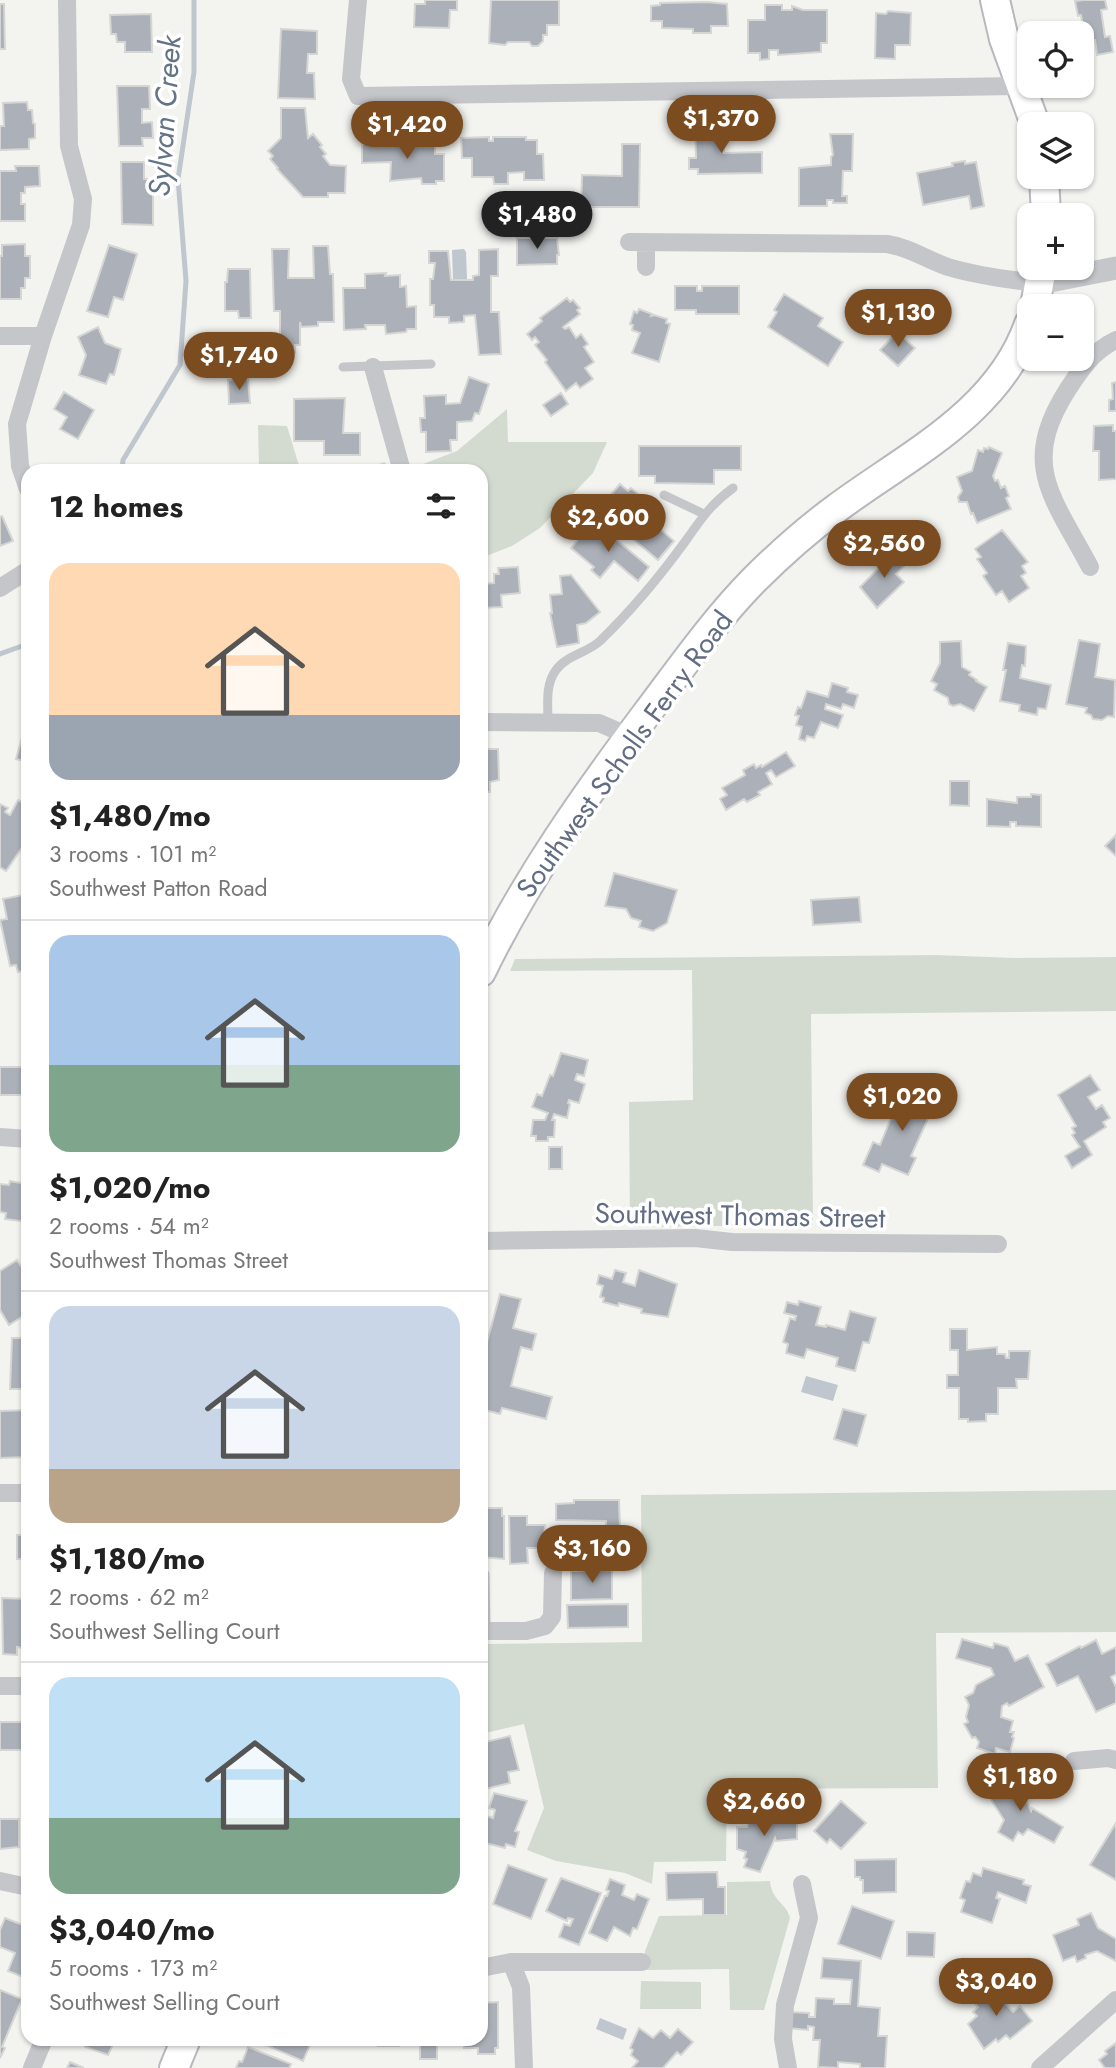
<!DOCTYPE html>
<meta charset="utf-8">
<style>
body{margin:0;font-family:Jost,sans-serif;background:#f6f6f6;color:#222;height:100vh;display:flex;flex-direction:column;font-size:26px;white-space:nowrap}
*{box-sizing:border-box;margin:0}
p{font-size:23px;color:#767676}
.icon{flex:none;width:38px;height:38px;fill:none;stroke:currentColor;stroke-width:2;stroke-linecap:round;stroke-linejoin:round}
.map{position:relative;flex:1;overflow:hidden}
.panel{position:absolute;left:21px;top:464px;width:467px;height:1582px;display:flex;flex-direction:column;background:#fff;border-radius:21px;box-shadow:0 2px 5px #0004}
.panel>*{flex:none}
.controls{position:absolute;left:1017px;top:21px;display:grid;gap:14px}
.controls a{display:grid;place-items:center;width:77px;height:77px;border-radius:14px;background:#fff;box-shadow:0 2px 5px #0004;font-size:35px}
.price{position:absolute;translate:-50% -60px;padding:0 16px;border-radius:24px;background:#7b4c20;color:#fff;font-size:23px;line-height:46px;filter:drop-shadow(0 2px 4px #0008)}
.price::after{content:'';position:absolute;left:50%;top:42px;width:21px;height:16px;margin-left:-10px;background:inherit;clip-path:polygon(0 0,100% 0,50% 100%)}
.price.current{background:#222;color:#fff}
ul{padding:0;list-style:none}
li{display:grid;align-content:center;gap:14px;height:371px;padding:0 28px}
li+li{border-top:2px solid #e0e0e0}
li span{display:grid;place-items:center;height:217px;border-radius:21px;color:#555}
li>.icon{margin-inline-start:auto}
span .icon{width:126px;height:126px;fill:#fffc;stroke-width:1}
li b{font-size:30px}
h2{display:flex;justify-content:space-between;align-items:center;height:84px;padding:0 28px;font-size:30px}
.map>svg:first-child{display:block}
.green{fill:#d3dbd1}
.water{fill:#bfc6ce}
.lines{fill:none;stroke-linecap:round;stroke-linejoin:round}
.stream{stroke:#bfc6ce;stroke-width:5}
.building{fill:#acb1b9;stroke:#d5d6d3;stroke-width:2}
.primary-casing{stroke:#b6b8bd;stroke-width:32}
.service{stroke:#c4c6ca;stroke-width:9}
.minor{stroke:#c4c6ca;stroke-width:18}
.tertiary{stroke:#c4c6ca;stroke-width:23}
.primary{stroke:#fff;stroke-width:28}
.labels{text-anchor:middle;stroke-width:7;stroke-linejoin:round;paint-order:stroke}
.street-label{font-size:28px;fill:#626c82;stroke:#fff}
.water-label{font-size:30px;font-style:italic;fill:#637486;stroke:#fff}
</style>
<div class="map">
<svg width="1116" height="2068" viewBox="0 0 1116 2068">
<rect width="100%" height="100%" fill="#f3f4f0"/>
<path class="green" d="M507,409l1,33h99l-14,31 -53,55 -28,18 -31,12v-87h-56l-2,-7 34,-13z
M258,425l29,1 13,43 66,-1 19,-6 3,9h-129z
M936,955l78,3 102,-1v54l-305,3 2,211 -183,2 -1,-125 64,-2 -1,-130 -182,1 5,-12z
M1116,1490v142l-180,1 2,155 -211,1 -1,72 -72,1 -2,22 -27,-11 -69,-12 -29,-11 17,-42 -20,-84 -43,10v-90l161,-2 -1,-147z
M770,1881c2,21 17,22 20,37l-26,92h-34l-1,-41 -84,1v-19l14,-35 68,-1v-33z
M641,1981l60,1v27h-61z"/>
<path class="water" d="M464,249l2,3 1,27h-14l-1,-29z
M806,1376l32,9 -5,16 -32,-9z
M600,2018l27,11 -4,11 -27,-11z"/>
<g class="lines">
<path class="stream" d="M122,471l1,-11 57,-95 6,-84 -8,-102 16,-107v-72
M0,654l22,-8 6,-6"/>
</g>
<path class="building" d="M425,0h32v10h-7l-1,18 -35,-1 1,-23h10z
M491,0h68v25h-12v10h-4v6l-5,5h-6l-3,-4h-21l-3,3 -16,-2z
M1084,0h21l2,9 -6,1 4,27 5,-1 3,16 -16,3 -2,-15h-5l-2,-8 -4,1 -3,-18 -3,1 -3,-15z
M707,2l20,2 1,22h-17v7h-18v-4l-31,-1v-7h-11v-15l9,-1v-2z
M0,4h4l1,45h-5z
M765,5h17v5h10v-4l11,4h24v33h-6v9l-43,3v-5h-9v9l-9,1v-7h-12v-33h17z
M888,11l23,2 -1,32h-15v14l-20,-1 1,-45 10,1z
M151,14l1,38h-27v-10h-8l-1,-8h-5l-1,-19z
M281,29l36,2v23h-9l-1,19h7l1,26 -37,-1z
M117,86h32l1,23h-8v14l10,-1 1,16h-11l1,8h-24z
M27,102l1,8h4l1,13 2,1v14l-6,1v10l-29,1v-24h4l-1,-23z
M281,108h24l3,30 5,-4 9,11 -2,2 6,7 -3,2 7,9 16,1 -1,27h-17v4h-25l-26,-28 1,-1 -8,-9 3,-3 -5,-5 13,-13z
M724,125v28l38,-1v21l-64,1v-5h-9v-11h7l-1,-32z
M830,134h23l-1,37h-9l-1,25h5v7h-14v-3h-6v6h-28v-38l32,-3v-8l2,-2z
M489,137v4h4v-4h33v3h11v14h6l1,26h-20v-8l-16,1v11h-14l-1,-7h-21v-19h-10l-1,-20z
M389,141l33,1v4l13,-1v9h9v27h-8v3h-14l-1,-6 -31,3 1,-19 -29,1v-19h27z
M622,144h18l-1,63h-58l1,-32 40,1z
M965,161v3l11,-2 8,44 -13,3 -2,-13 -46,9 -6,-32 36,-7 -1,-3z
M121,162h23v17h9v46l-31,-1z
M15,166h24l1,20 -15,1v6h-4v11h4v17h-25v-50h16z
M517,238h40l2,17h-2v9l-40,1z
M25,244v12h5v22h-5v10h-4v11h-21v-43h2v-11z
M109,245l28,9 -14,46 -9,-3 -6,20 -21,-6z
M313,246h15l2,28h3l1,48h-16v4l-17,1 -1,-5v23h-5v8h-21l-1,-11h7v-31h-6l-2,-62h17l-1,29h26z
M498,249v27h-7v36h8l2,42 -22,1 -4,-40 -11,1v6l-15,1v-6h-15v-12h-4v-26h3l2,-16h-6v-12h19l3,29h22v-4l6,-1v-25z
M228,269h22l1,49h-12l-1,-7h-13v-29h2z
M386,273l-1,3 15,-1v12l6,-1 1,21 9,-1v23h-9l-1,3 -20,2 -1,-9h-20l1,4 -22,1 -1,-42h22v-14z
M675,286h22v5h5v-5h37v28h-43v-4h-21z
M784,294l39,24 -5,8 25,16 -15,24 -60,-39 9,-15 -3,-2z
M567,298l3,4 3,-2 7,8 -3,2 3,4 -17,13 2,2 4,-2 7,11 5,-4 7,10 -4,3 10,15 -9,6 8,11 -13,9 -4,-5 -10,8 -21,-29 2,-2 -12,-15 4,-3 -4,-5 -3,3 -5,-6 15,-13 -2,-3 8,-6z
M639,309l13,5 -1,2 3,-1 13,4 -1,4 4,1 -11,38 -27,-9 8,-20 -8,-3 1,-5 -3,-1 4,-13 3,2z
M98,327l7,16 16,6 -7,26 -4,-1 -4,10 -27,-9 7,-20 -8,-18z
M897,332l18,16 -17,18 -18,-16z
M469,377l20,7 -10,30 -4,-1 -3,8 -15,1v18h-7l1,11 -25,1v-20h-5l-1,-14h5l-1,-22 22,-1v9l14,-1z
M248,379l2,24 -21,1 -1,-24z
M1116,382v29h-7v-11l4,-1 -1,-16z
M64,392l30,18 -16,29 -18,-10 7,-12 -13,-8z
M561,393l7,11 -17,12 -8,-11z
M345,398l-2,35h17v22h-36v-14h-30v-42z
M1113,425v6h3v48l-17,1v-29h-6l1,-25z
M639,446h102v24h-27v14l-59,-1v-7h-16z
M989,447l13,6 -9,23 2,5 3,-1 3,8 4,-2 4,10 -3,2 5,11 -34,14 -4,-10 -2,1 -4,-12h-8l-1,-5 4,-6 -5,-14 15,-6 6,-21 5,2 1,-4 4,1z
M620,484l8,7 3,-3 13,11 2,-2 18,15 -10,12 20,17 -16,19 -50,-42 5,-5 -10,-9z
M2,516l11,25 -13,5v-29z
M600,526l49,41 -11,14 -24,-20 -14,17 -9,-8 3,-3 -23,-19 15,-18 7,5z
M1002,530l26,32 -6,4 4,7 -5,3 8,12 -20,14 -7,-11 -6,4 -13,-19 4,-3 -10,-14 4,-2 -6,-8z
M895,551l12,12 -11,11 8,8 -27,26 -17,-21z
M518,567l2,26 -19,2 1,12 -21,1v-30l2,6 11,-1v-9h5l-1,-6z
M571,575l29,37 -14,11 -9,2 2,18 -22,4 -7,-34h2l-2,-18 12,-1 -2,-18z
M1079,640l21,4 -5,33 20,3 -1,37 -6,-1 -6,4 -9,-1 -2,-4 -6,-2 2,-5 -21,-4z
M961,641l1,26 9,5 -2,3 8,5 -1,1 11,6 -13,24 -14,-7 -7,2 -4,-2 -1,-6 -14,-8 3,-6 -6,-3 9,-18v-21z
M1008,643l18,3 -1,20 -3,-1 -2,13 31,7 -5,24 -8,-1 -1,7 -18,-4 1,-6 -20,-4 6,-31h-3z
M481,656h5v19h-5z
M832,683l16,5 -1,4 11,3 -4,13 -11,-4 -2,5 -15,-5 -1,5 18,6 -5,13 -17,-6 -7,16 -7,-2 -2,5 -6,-2 3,-12 -6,-2 3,-9 -4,-1 3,-8 3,1 6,-17 21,6z
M25,727l3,1v34l-12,-3z
M486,749h12l1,31 -9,2v10h-9v-37h6z
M786,752l9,14 -19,11 -5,-7 -5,3 6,11 -14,8 2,3 -13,7 -3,-3 -18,11 -6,-11 7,-4 -5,-7 23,-13 -2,-5 11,-6 2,4 5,-3 1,2z
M950,781h19v25l-19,-1z
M1031,794l10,1v32l-25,-1v-4h-6v5l-23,-1v-27l30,4v-6h14z
M18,800l10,5v16l-5,9 5,3v6l-22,32 -6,-4v-63l8,4 -3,4 5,3z
M1116,835v21l-11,-10z
M614,873l63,17 -10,33 -14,8 -14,-4 2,-6 -10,-3 -5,-9 -21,-3z
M28,894v76l-10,2 -2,-7 -6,1 -9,-42 -1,-4 7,-1 -4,-20z
M859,897l2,25 -48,3 -2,-25z
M561,1053l27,7 -4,16 -7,-2 -2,6 10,4 -6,19 -10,-3 -1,3 2,1 -3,14 -13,-4 -2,6h3l-1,17h-6v4h-12v-5h-5l2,-16h12l3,-7 -16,-6 5,-13 5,2 8,-21 3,1z
M0,1067h28v28h-28z
M1090,1075l10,15 -12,7 8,12 6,-4 8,13 -7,4 3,5 -22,14 8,14 -20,13 -7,-12 15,-9 -8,-12 3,-2 -3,-5 4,-2 -18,-31z
M904,1086l32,15 -25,55 5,2 -8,17 -26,-11 -3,8 -16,-7 10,-23 7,3z
M549,1147h13v22h-13z
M10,1181l17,3 1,38 -23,-3 1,-6 -6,-1v-28l9,1z
M17,1260l11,17v36l-19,12 -9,-15v-39z
M615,1270l11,3 -3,9 12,4 4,-16 38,14 -9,33 -27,-4 1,-4 -23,-6 -1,3 -15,-4 1,-4 -4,-1 3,-11 -6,-2 2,-9 13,4z
M500,1294l21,5 -8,29 23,6 -4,16 -11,-3 -10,39 41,11 -6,22 -44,-11 -2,6 -19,-5v-45z
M799,1301l22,6 -5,18 10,2v-2l19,5 5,-19 26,7 -7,25 -6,-1 -8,29 -19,-5 2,-8 -31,-9 -3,9 -18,-5 2,-9 -5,-2 7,-24 5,2 1,-4 -12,-3 3,-11 11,3z
M950,1329h17v21l30,-3v7h8l1,4h3v-7h21l-2,28h-12l1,9h-19v26h-12v7l-18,1v-3h-9v-31h-12v-13h11v-25h-8z
M12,1338h16v51h-18z
M843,1409l23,6 -9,31 -23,-7z
M28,1410v47l-28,1v-47z
M574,1500h45l1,27h-14v-6l-50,-1v-16l18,-1z
M481,1508h21v8h2v43l-23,-2v-11l6,-1v-20h-6z
M509,1516h18v9h18l-2,23h-16l1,15 -18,1z
M598,1534h16v11h3l1,19h-38v-29h16v11h2z
M17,1535h11v24h-11z
M612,1570v29l-41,1v-29z
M2,1598l25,1 1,50 -11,-2v8l-14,-1z
M628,1604v23l-60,1 -1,-23z
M962,1639l31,9 1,-5 14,4 7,14 13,-6 16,32 -35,19 -2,-3 -5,3 -1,11 12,4 -3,11h4l-2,5 2,1 -4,14 -14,-4 -1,6 -18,-6 2,-6 -4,-5 -3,1 -8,-14 4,-2 -2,-5 3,-12 -4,-8 8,-4 3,-8 18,-10 -3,-7 -35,-10z
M1096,1640l6,14 14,-7v27l-5,3 5,10v16l-20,9 -18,-36 -21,10 -11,-22 34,-18 1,2z
M0,1722h28v28h-28z
M510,1736l9,34 -11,2 2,11 -29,7v-47z
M1013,1777l14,19 -2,1 6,14 1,-3 31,19 -9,16 -26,-14 -5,6 -5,-3 -5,9 -15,-9 6,-12 -18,-28z
M494,1793l33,8 -12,30 4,1 -4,15 -9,-3 -1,4 -24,-6v-21l4,1 1,-6 7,2 2,-8 -6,-2z
M841,1801l25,22 -25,26 -11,-10 -3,4 -13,-12z
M753,1812l16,6 28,-1v22l-21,2 -1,-3 -15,34 -16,-5 3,-8 -3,-1 2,-6 -9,-3v-22h10z
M0,1819h19v28l-19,2z
M1116,1823v57l-26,-15z
M896,1859v33l-33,1v-13h-3v-3h-5v-17z
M508,1865l39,14 -16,40 -38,-15z
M983,1868l41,12 -1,4 8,2 -5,17 -28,-11 -2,6 4,1 -8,24 -31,-11 4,-12 -5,-2 6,-17 4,1 3,-9 8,3z
M717,1872l1,15h7v28h-22v-16l-36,1 -1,-27z
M561,1878l40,15 -22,52 -20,-8 5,-13 6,2 3,-7 -5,-1 -1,3 -21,-10z
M610,1879l15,6 -3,10 12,5 3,-6 12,5 -12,30 -4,-1 -3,8 -16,-9 -7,14 -18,-8 16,-37h2l2,-5 -3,-1z
M852,1906l42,15 -13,38 -43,-15z
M1091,1913l7,15 18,11v22l-19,-10 -12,4 1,3 -9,4 -2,-6 -12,5 -10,-26 26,-10 -2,-6z
M5,1918l23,9v52l-20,-8 7,-18 -15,-6v-17z
M907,1932l28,1 -1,24 -27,-1z
M823,1958l38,3 -3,45 22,2 -2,28h9l-2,32h-25v-4l-22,-2v6l-20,-1 2,-27h-7l1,-13 -6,-1v4l-19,-2 1,-16 19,1v4h6l1,-19 18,1v5h16l2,-24 -31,-2z
M989,1984l24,28 7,-6 12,15 -22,18 -4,-4 -8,7 -2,-3 -12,10 -16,-25 9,-8 -4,-4 5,-5 -7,-8z
M0,1990l22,9 -20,48 3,1 -5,10z
M498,2002v46h-3v6h-17v-6h-14v-9h17v-36z
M639,2028l14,10 8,-8 9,8 8,-9 15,13 -12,13 -4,-3 -14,16h-31l6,-7 -7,-6 2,-5 -3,-2z
M88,2039h30l-3,1 -7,15 -23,-8z
M251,2039h44l15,6 -7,16z
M378,2039h59v20h-17v-19h-21v6h-21z
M1116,2043v25h-11l-6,-8 8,-6 -2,-3z
M248,2047l43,17 -2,4h-53l3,-7 3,1z
M70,2062l14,6h-17z"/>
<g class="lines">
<g class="primary-casing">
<path id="primary" d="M995,0l9,39 31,85
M1044,177l2,38
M1035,306l7,-38
M481,972c45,-93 104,-176 166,-259 34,-45 66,-91 106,-132 26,-26 54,-51 84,-73 70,-52 161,-95 192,-184
M174,2068l12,-29"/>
</g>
<path class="service" d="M343,367l88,-3
M664,495l40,19
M548,722c0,-18 -3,-37 8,-52 11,-15 31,-17 44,-29 32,-31 61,-66 87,-102 15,-21 24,-35 46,-51
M481,1574h4l1,57"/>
<path class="minor" d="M358,0l-7,79 7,17 663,-10
M629,242l258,2c22,3 40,16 61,23 30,9 61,13 92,16
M646,242v25
M0,336h43
M373,367l29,104
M28,489l-8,-23 -3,-42 26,-88 38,-111 2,-26 -14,-53 -2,-146
M1090,567c-37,-70 -71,-102 -22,-178 13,-20 25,-38 48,-49
M0,588l28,-18
M481,722l118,1 30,13
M0,1137l28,2
M481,1241l214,-3 37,4 266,2
M0,1493h28
M481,1631h45l19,-5 7,-9 1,-44
M0,1686h28
M1074,1761l34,-3 8,2
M0,1881l28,6
M511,1962l10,25 3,81
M481,1968l30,-6h131
M32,2068l12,-29
M788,2068l-5,-29 2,-34 24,-87 -7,-34
M1040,2068l76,-68"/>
<path class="tertiary" d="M1040,283l76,-15"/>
<use href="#primary" class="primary"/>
</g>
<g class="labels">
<g class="street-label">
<text transform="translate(624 754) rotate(-54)" y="10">Southwest Scholls Ferry Road</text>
<text transform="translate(740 1215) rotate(1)" y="10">Southwest Thomas Street</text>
</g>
<g class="water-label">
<text transform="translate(165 116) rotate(-86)" y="10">Sylvan Creek</text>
</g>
</g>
</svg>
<div class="controls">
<a><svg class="icon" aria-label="locate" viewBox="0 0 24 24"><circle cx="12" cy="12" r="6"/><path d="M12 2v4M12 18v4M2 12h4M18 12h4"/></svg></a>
<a><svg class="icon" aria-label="layers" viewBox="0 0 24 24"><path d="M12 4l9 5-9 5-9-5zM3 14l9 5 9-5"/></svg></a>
<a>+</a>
<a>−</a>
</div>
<b class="price" style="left:721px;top:155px">$1,370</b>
<b class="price" style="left:407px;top:161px">$1,420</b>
<b class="price current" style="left:537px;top:251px">$1,480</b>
<b class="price" style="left:898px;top:349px">$1,130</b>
<b class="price" style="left:239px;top:392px">$1,740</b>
<b class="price" style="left:608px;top:554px">$2,600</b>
<b class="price" style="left:884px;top:580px">$2,560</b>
<b class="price" style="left:902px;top:1133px">$1,020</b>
<b class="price" style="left:592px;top:1585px">$3,160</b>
<b class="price" style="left:1020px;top:1813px">$1,180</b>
<b class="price" style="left:764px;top:1838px">$2,660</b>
<b class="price" style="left:996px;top:2018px">$3,040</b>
<section class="panel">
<h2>12 homes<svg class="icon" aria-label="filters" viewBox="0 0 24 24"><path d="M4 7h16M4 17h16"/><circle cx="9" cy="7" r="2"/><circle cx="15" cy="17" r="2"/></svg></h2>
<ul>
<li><span style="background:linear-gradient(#ffd9b3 70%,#9aa5b1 0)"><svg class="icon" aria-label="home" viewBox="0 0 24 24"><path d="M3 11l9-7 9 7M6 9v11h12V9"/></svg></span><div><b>$1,480/mo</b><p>3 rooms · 101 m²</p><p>Southwest Patton Road</p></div></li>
<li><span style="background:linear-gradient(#a9c7e8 60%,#7fa58c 0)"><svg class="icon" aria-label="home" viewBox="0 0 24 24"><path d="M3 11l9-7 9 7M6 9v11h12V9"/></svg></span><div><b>$1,020/mo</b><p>2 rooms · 54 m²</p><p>Southwest Thomas Street</p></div></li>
<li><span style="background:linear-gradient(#c9d6e8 75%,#b9a48a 0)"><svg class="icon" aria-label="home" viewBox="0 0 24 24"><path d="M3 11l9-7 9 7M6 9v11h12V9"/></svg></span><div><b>$1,180/mo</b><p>2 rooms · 62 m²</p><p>Southwest Selling Court</p></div></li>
<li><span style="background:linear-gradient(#bfe0f5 65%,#7fa58c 0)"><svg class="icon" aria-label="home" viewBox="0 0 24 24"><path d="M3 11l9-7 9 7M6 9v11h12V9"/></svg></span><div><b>$3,040/mo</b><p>5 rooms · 173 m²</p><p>Southwest Selling Court</p></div></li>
</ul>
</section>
</div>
